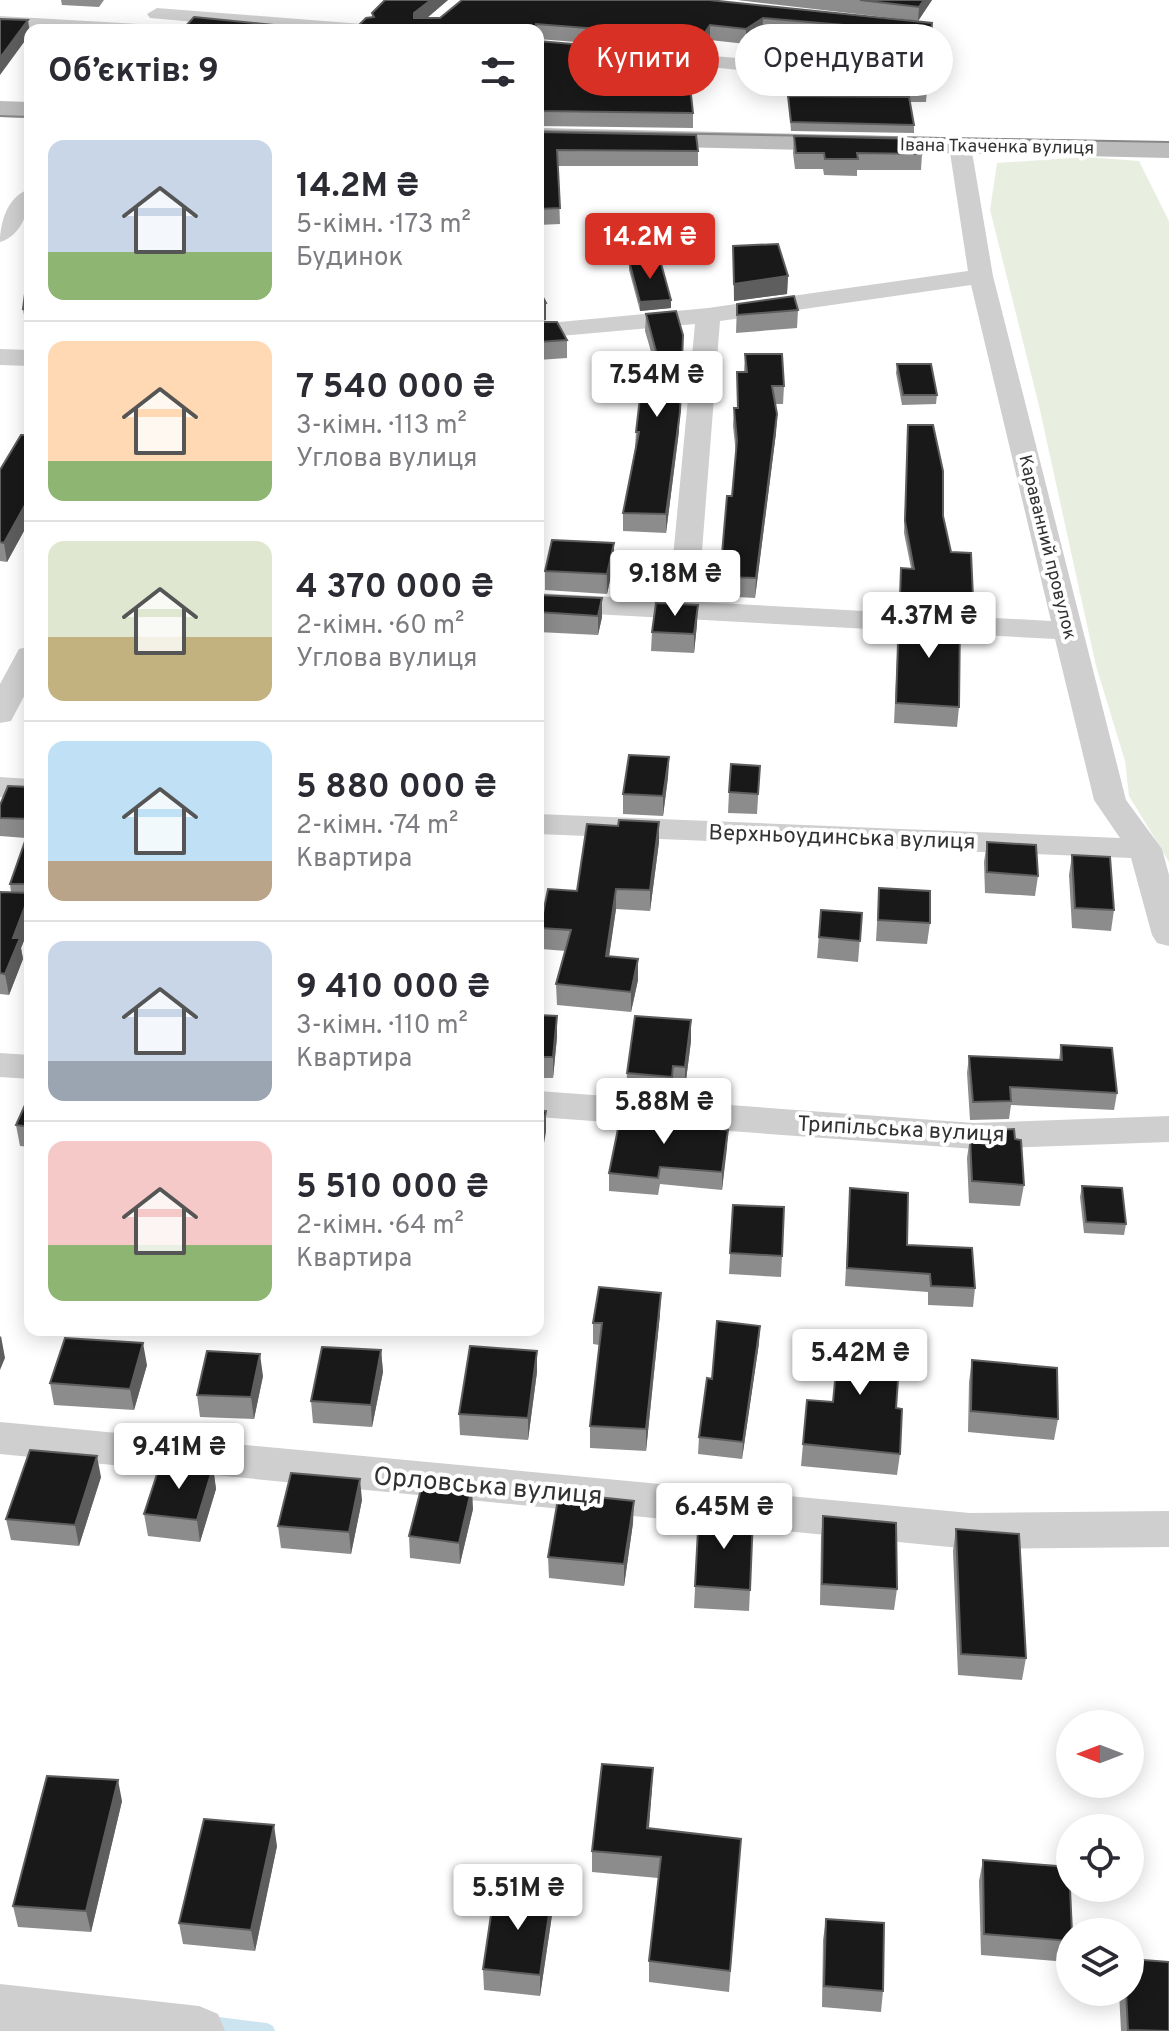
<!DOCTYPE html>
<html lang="uk">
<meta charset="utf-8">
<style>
body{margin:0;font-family:Overpass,sans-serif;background:#f2f2f3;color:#2b2b33;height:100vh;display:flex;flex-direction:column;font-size:30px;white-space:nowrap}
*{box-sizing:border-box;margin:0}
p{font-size:26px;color:#7c7c81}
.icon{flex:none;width:44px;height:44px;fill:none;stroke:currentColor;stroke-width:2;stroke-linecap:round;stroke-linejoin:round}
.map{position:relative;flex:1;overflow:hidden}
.panel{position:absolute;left:24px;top:24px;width:520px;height:1312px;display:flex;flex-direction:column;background:#fff;border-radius:16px;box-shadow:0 4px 20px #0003}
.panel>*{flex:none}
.guide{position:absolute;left:568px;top:24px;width:480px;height:72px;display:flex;gap:16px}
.needle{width:52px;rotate:270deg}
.controls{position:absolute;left:1056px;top:1710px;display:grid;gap:16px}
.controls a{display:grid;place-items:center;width:88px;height:88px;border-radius:50%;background:#fff;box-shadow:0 4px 20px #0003;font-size:40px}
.price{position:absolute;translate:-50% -68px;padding:0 18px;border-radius:8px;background:#fff;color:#222;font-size:26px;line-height:52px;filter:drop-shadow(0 2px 4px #0008)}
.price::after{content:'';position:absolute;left:50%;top:48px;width:24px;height:18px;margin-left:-12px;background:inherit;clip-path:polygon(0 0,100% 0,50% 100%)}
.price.current{background:#d93025;color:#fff}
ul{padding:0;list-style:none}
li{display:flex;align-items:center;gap:24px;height:200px;padding:0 24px}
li+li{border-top:2px solid #e1e1e2}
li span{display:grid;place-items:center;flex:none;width:224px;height:160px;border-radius:16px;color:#555}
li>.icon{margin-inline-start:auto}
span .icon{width:96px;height:96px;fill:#fffc;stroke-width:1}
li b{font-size:34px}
h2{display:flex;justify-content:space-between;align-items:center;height:96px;padding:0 24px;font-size:34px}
.pill{padding:0 28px;border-radius:36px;background:#fff;box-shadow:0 4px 20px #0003;font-size:28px;line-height:72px}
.pill.current{background:#d93025;color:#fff}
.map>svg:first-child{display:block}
.green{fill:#e9efe0}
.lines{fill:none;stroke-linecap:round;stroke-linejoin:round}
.stream{fill:#cbe4f0;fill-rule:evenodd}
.minor{fill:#cfcfcf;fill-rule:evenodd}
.secondary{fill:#bcbcbc;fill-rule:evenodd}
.tram{stroke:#878787;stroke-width:2}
.wall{fill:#8c8c8c}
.shaded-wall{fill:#5e5e5e}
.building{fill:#191919;stroke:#5e5e5e;stroke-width:2}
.labels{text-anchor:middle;stroke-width:8;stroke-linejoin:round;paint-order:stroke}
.far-street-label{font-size:18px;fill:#323232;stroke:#fff}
.street-label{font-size:22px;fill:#323232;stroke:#fff}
.near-street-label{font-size:26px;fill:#323232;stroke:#fff}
</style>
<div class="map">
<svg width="1169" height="2031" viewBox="0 0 1169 2031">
<rect width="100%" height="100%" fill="#fff"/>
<path class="green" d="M1086,157l53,4 30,60v641l-40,-66 -4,-35 -29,-95 -57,-260 -49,-196 7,-47z"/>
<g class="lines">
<path class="stream" d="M211,2016l56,7 6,3 2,5h-65l-5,-2 -2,-5 2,-5z"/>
<path class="minor" d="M157,8l205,16 10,6h-86l-136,-12 -3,-4z
M0,16l139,8 10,6 -149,-2z
M643,50l117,10 10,6 -10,6 -124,-12 -3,-4 3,-4z
M960,139l11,7 22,130 133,524 36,49 7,26v71l-12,-3 -5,-8 -21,-77 -593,-24v-20l582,24 -26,-38 -39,-161 -517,-28v-18l131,7 26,-276 -157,14v-14l170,-16 260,-37 -19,-125zM971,285l80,336 -353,-19 22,-281z
M30,189c0,20 -8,47 -30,53 0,-20 8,-47 30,-53z
M0,349l30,1v16l-30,-1z
M30,646v39l-19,36 -11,2v-39l19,-35z
M0,777l30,2v20l-30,-2z
M0,1053l30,2v24l-30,-2z
M538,1091l436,32 195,-7v26l-195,7 -436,-32z
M0,1422l970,91 199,-2v36l-199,2 -970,-95z
M0,1984l199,22 19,8 7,17h-225z"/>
<path class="secondary" d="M0,101l30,1v16l-30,-1z
M538,128l631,14v16l-631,-14z"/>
<path class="tram" d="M0,116l30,1
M538,131l631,11"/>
</g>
<path class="wall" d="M61,0h43l-5,7 -37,-2z
M385,0h63l-21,18h13l22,-18 470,23 -6,79h-16l4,23v8l-123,-2 -3,-35 104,1 7,-52 -137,-12 -16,11 -36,-4 -8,12 -164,-13v-9h-184l18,-12v-5z
M737,0h195l-14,21z
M538,41l152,28 -12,17 15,27v15l-155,-2z
M538,132l160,19v15h-140l2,58 -22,1z
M794,136l128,18 -1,16h-64v6l-33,-1 -1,-6h-28l-2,-16z
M733,246l55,30 -1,18 -53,7z
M30,256v78h-3l-4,-25z
M629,261l42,39v8l-31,3 -11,-41z
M737,304l61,6 -1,18 -61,5z
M646,314l33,117 -13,102 -43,-2v-18l12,-64 1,-17 16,-77 -7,-24z
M538,322l29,18v18l-29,2z
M745,354l39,32 -1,18h-8l2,10 -1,19 -21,165 -36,-2 1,-19 12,-81 4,-42 -3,-28 1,-18h3v-36h7z
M897,364l40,31 -1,9 -34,1 -6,-32z
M908,425l35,91 8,36 22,45 -2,12h-13v4l-59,-3 2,-42h10l-7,-35z
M30,435v85l-23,42 -7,-1v-91z
M614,543v19l-7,32 -62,-4v-19z
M602,598v19l-4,18 -60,-3v-32z
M899,614l60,93 -2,20 -63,-4z
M697,624l-3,29 -43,-2 1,-19z
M669,757l-1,20 -5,39 -40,-2v-20z
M760,766l-3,48 -29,-1 1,-21z
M30,787v139l-9,22 2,11 -14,36 -9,-1v-102h11l-1,-8 16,-46 -26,-2v-31z
M659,842l-9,69 -34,-2 -7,47 29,3v21l-7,32 -74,-7 -1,-21 10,-33 -25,-2 -1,-21 37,-37z
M987,842l51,34 -3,20 -50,-3 -1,-31z
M1072,855l42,55 -3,21 -39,-3 -3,-53z
M879,888l51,35 -3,21 -51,-3z
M821,910l41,3 -4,49 -41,-4z
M538,1015l19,1v21l-4,41h-15z
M691,1041l-6,47 -12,-1 -2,11 -45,-4 1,-21z
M1061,1045l56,48 -3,17 -103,-5 -2,14 -39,1 -3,-47 2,-17 90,4z
M30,1094v53l-10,-1 -4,-21z
M667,1112v13l61,5 -6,60 -62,-6 -2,11 -49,-4v-18z
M976,1131l48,54 -4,21 -51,-3 -2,-45 3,-21h5z
M1082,1186l44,38 -2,11 -40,-2 -4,-36z
M850,1188l57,57 68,43 -2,19 -45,-2v-13l-83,-6z
M733,1205l49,51 -1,21 -52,-3z
M660,1314l-14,137 -56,-3v-22l9,-81 -6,-1v-21z
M759,1343l-17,116 -44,-5 1,-17z
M381,1350l2,22 -11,55 -59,-4 -2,-22z
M972,1360l86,59 -4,21 -86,-8 1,-50z
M147,1365l-13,45 -80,-5 -4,-22z
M537,1372l-9,68 -68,-5 -1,-21z
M263,1376l-9,43 -54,-2 -3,-22z
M807,1400l93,54 -3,21 -96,-9z
M213,1467l3,22 -16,53 -52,-6 -4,-22z
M101,1477l-22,69 -68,-6 -5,-21z
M362,1500l-11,54 -70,-6 -3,-22z
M473,1509l-13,55 -50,-6 -1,-22z
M699,1512l51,78 -1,21 -55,-3z
M823,1516l74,73 -3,21 -74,-5 1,-68z
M633,1523l-9,63 -75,-8 -1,-21z
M956,1529l70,129 -4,22 -64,-5 -5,-124z
M653,1768l-4,60 92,11 -12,153 -80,-10v-21l9,-83 -66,-6v-21z
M122,1801l-31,131 -73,-5 -5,-21z
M277,1846l-22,105 -72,-7 -4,-21z
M983,1860l87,72v20l-2,10 -87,-7 -2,-74z
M552,1915l-12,81 -56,-6 -1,-21z
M826,1919l57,72 -2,21 -59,-5 1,-67z
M1119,1992h11l39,39h-48z"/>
<path class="shaded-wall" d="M431,0h17l-33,28 -1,-15z
M924,0h8l-14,21 1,-14z
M763,18l-1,15 -16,11v-15z
M28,20l2,14 -30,41v-17z
M710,25v15l-8,12v-15z
M690,54v15l-22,32v-15z
M788,276l-1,18 -53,7v-17z
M671,300v8l-31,3v-9z
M546,303v17l-8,2v-18z
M683,335l-4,96 -13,102v-19z
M777,414l-1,19 -21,165 1,-20z
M30,496v24l-23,42 -3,-19z
M614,543v19l-7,32v-20z
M602,598v19l-4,18v-19z
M698,605l-1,19 -3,29v-19z
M669,757l-1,20 -5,39v-20z
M659,822v20l-9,69v-21z
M616,889v20l-10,68v-21z
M30,896v30l-9,22 2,11 -14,36 -4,-21 8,-36z
M638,959v21l-7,32v-20z
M557,1016v21l-4,41v-21z
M691,1020v21l-6,47v-21z
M546,1111v21l-8,45v-23z
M728,1130l-1,18 -5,42v-18z
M661,1293l-1,21 -14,137v-22z
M760,1326l-1,17 -17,116 1,-17z
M1,1336l4,22 -5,12v-33z
M143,1343l4,22 -13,45 -4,-21z
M381,1350l2,22 -11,55 -1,-22z
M537,1351v21l-9,68v-22z
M260,1354l3,22 -9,43 -3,-22z
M97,1456l4,21 -22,69 -4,-21z
M213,1467l3,22 -16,53 -3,-22z
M360,1479l2,21 -11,54 -2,-22z
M472,1487l1,22 -13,55 -1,-21z
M634,1501l-1,22 -9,63v-22z
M653,1768l-1,22 -5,59v-21z
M118,1780l4,21 -31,131 -5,-21z
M274,1825l3,21 -22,105 -4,-21z
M552,1894v21l-12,81v-21z"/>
<path class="building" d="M385,0h46l-17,13v5h26l22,-18h247l223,23 -4,64 -35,-1 8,-56 -138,-12 -17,11 -36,-4 -8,12 -166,-13v6h-182l12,-12 8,-1 -2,-4z
M860,0h64l-5,7z
M194,17l91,9 -2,4h-101z
M0,19l28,1 -28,38z
M538,41l152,13 -22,32h22l3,27 -155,-2z
M788,96l121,1 5,28 -123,-3z
M538,132l158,3 2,16 -141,-1 3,58 -22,1z
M794,136l126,3 2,15 -65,-1 1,6h-33l-1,-6h-28z
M778,244l10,32 -54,8 -1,-38z
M30,256v52l-7,1z
M660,260l11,40 -31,2 -11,-41z
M538,288l8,15 -8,1z
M794,296l4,14 -61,5v-11z
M676,311l7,24 -3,77 -14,102 -43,-1 16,-81h-3l9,-77h12l-11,-41z
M538,322h19l10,18 -29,2z
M745,354h37l2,32h-12l5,28 -21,164 -36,-1 7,-81h5l5,-55 -3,-33h4l-1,-36h10z
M897,364h34l6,31h-34z
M908,425h25l10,46v45l8,36 20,1 2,44 -14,-1v4l-59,-3 1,-29 13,1 -9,-48z
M21,435h9v61l-26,47 -4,-1v-72z
M552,540l62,3 -7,31 -62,-3z
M539,595l63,3 -4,18 -60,-4z
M656,603l42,2 -4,29 -42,-2z
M899,614l61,3 -1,90 -63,-4z
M629,755l40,2 -6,39 -40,-2z
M731,764l29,2 -2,28 -29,-2z
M8,786l22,1v32l-30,-1v-13z
M619,820l40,2 -9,68 -34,-1 -10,67 32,3 -7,33 -75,-8 15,-54 -31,-2 8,-39 29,2 10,-67 31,2z
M30,827v57h-20z
M987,842l49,3 2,31 -51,-4z
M1072,855l38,2 4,53 -39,-2z
M879,888l51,3v32l-52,-3z
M0,892l30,1 -17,45h7l-15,36 -5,-1z
M821,910l41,3 -2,28 -41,-4z
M538,1015l19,1 -4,41h-15z
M635,1016l56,4 -6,47 -12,-1 -1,11 -45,-4z
M1061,1045l51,3 5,45 -107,-6 1,14 -38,1 -4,-46 93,4z
M30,1094v33l-14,-2z
M622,1109l45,3 -1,12 62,6 -6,42 -62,-5 -2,11 -49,-5z
M538,1110l8,1 -8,43z
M1014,1129l1,10 6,1 3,45 -52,-4 -2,-44h6v-6z
M1082,1186l40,2 4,36 -40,-2z
M850,1188l58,5 -1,52 65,3 3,40 -44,-2 -1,-12 -83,-6z
M733,1205l51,2 -2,49 -52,-3z
M599,1287l62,6 -15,136 -56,-3 12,-103h-9z
M717,1321l43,5 -17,116 -44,-5 8,-59 5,1z
M840,1330l61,6 -5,72 6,1 -2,45 -97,-10 4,-44 26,2z
M65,1338l78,5 -13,46 -80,-6z
M470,1346l67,5 -9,67 -69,-4z
M322,1347l59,3 -10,55 -60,-4z
M207,1351l53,3 -9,43 -54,-2z
M972,1360l85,8 1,51 -87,-8z
M30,1450l67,6 -22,69 -69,-6z
M161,1462l52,5 -16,53 -53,-6z
M291,1473l69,6 -11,53 -71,-6z
M423,1481l49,6 -13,56 -50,-7z
M559,1493l75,8 -10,63 -76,-7z
M699,1512l54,4 -3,74 -55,-4z
M823,1516l73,7 1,66 -75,-5z
M956,1529l63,5 7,124 -65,-4z
M602,1764l51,4 -6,60 94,11 -11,132 -81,-10 12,-104 -69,-6z
M47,1776l71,4 -32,131 -73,-5z
M204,1819l70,6 -23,105 -72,-7z
M983,1860l86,7 3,65h-2v9l-86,-7z
M495,1888l57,6 -12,81 -57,-6z
M826,1919l58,4 -1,68 -59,-5z
M1130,1959l39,3v69l-41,-1 -2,-38h4z"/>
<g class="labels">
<g class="far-street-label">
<text transform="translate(997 146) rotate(1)" y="6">Івана Ткаченка вулиця</text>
<text transform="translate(1048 547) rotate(76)" y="6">Караванний провулок</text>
</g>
<g class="street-label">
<text transform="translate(842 836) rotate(2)" y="8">Верхньоудинська вулиця</text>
<text transform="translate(901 1128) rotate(3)" y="8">Трипільська вулиця</text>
</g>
<g class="near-street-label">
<text transform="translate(488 1485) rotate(5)" y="9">Орловська вулиця</text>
</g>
</g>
</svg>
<div class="controls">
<a><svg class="needle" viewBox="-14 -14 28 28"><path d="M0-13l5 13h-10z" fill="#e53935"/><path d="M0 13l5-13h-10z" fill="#7c7c81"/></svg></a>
<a><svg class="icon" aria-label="locate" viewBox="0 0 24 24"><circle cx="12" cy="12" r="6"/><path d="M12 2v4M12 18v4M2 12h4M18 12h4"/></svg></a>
<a><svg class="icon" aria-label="layers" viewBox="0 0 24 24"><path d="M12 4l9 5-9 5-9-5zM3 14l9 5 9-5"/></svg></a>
</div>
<b class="price current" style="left:650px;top:281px">14.2M ₴</b>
<b class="price" style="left:657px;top:419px">7.54M ₴</b>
<b class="price" style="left:675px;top:618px">9.18M ₴</b>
<b class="price" style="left:929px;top:660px">4.37M ₴</b>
<b class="price" style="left:664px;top:1146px">5.88M ₴</b>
<b class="price" style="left:860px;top:1397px">5.42M ₴</b>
<b class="price" style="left:179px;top:1491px">9.41M ₴</b>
<b class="price" style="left:724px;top:1551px">6.45M ₴</b>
<b class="price" style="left:518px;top:1932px">5.51M ₴</b>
<div class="guide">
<a class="pill current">Купити</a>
<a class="pill">Орендувати</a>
</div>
<section class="panel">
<h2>Об’єктів: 9<svg class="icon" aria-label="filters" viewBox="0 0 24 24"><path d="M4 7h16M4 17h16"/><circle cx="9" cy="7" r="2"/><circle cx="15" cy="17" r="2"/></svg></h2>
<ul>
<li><span style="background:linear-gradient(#c9d6e8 70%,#8fb573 0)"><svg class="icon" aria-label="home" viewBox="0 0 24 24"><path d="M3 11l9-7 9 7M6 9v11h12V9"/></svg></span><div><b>14.2M ₴</b><p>5-кімн. · 173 m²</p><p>Будинок</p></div></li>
<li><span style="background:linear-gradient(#ffd9b3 75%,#8fb573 0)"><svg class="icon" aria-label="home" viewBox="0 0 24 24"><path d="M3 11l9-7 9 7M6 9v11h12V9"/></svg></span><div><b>7 540 000 ₴</b><p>3-кімн. · 113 m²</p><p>Углова вулиця</p></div></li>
<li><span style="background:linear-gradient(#dfe7d0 60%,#c2b280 0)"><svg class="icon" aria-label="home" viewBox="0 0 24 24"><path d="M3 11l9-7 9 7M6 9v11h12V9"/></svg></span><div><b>4 370 000 ₴</b><p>2-кімн. · 60 m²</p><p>Углова вулиця</p></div></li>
<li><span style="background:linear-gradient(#bfe0f5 75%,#b9a48a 0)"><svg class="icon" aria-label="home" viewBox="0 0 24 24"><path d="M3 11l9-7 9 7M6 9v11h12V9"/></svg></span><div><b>5 880 000 ₴</b><p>2-кімн. · 74 m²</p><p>Квартира</p></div></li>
<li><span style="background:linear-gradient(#c9d6e8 75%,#9aa5b1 0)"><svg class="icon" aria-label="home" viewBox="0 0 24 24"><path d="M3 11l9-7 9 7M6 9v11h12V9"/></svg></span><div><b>9 410 000 ₴</b><p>3-кімн. · 110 m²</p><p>Квартира</p></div></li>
<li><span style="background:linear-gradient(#f6c9c9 65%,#8fb573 0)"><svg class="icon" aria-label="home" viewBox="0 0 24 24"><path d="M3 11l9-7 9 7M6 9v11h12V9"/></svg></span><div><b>5 510 000 ₴</b><p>2-кімн. · 64 m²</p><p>Квартира</p></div></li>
</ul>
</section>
</div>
